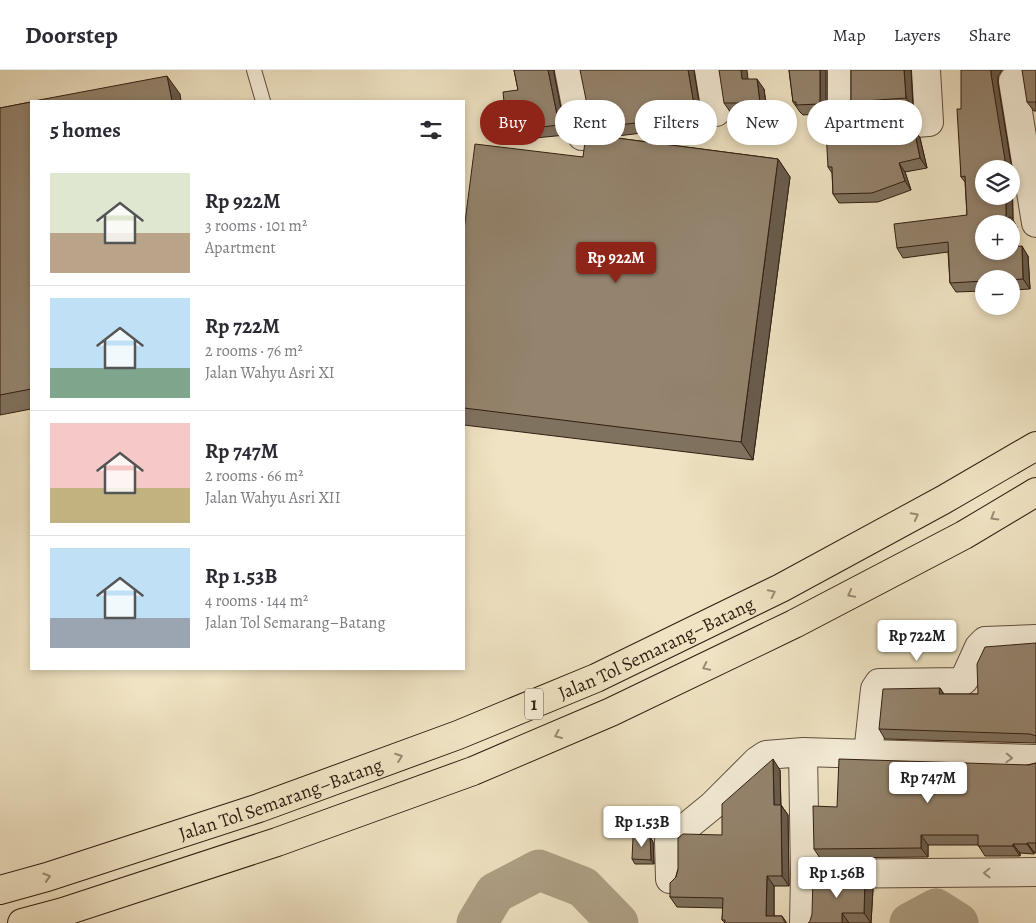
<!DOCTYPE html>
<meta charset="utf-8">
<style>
body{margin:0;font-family:Alegreya,serif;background:#f7f7f7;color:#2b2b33;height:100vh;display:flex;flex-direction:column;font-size:19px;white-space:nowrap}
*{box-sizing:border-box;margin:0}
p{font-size:16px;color:#7c7c81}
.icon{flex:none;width:28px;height:28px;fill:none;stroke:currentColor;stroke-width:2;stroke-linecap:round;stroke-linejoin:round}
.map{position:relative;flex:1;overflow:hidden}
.panel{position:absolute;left:30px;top:30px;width:435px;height:570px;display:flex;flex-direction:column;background:#fff;border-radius:0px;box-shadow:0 2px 8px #0003}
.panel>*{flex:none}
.top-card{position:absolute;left:480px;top:30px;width:475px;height:45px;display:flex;gap:10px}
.fabs{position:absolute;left:975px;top:90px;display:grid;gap:10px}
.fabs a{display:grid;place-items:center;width:45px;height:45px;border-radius:50%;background:#fff;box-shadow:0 2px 8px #0003;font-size:25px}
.price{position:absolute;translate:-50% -42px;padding:0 11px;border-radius:5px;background:#fff;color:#222;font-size:16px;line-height:32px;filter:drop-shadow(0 1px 2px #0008)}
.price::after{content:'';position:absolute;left:50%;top:30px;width:15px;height:11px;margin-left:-8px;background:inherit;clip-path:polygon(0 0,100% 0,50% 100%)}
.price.selected{background:#8f2418;color:#fff}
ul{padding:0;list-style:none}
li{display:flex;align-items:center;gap:15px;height:125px;padding:0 20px}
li+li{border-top:1px solid #e1e1e2}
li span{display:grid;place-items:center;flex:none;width:140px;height:100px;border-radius:0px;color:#555}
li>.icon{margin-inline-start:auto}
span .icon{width:60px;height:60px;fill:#fffc;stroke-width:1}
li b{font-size:21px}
h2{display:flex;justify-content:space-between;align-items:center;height:60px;padding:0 20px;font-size:21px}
.chip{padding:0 18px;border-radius:22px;background:#fff;box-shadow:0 2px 8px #0003;font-size:18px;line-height:45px}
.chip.selected{background:#8f2418;color:#fff}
header{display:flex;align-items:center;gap:30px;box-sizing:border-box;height:70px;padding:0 25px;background:#fff;border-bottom:1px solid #e1e1e2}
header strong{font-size:24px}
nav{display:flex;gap:28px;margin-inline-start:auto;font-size:18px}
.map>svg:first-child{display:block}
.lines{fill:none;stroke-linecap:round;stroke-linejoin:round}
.river{stroke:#aea086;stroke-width:41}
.lane-casing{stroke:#604e3e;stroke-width:16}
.street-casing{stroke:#604e3e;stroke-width:30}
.highway-casing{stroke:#311d11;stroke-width:30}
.lane{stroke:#f5edd8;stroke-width:14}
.street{stroke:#f5edd8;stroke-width:28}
.highway{stroke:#efe3c3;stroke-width:28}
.wall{fill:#7f725f;stroke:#311d11}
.shaded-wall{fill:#685c4d;stroke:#311d11}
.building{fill:#94846e;stroke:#311d11}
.oneway{stroke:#9a8a73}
.oneway2{stroke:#9d8f7e}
.labels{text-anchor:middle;stroke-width:4;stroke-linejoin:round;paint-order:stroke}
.shield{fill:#f5edd8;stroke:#6c5b4d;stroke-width:1}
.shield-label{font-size:18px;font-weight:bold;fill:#311d11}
.street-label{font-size:19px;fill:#311d11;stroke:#f5edd8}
</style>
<header>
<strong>Doorstep</strong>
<nav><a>Map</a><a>Layers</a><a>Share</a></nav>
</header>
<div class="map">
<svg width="1036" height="853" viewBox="0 0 1036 853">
<rect width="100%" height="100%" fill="#efe3c3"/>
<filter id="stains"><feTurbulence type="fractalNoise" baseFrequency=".004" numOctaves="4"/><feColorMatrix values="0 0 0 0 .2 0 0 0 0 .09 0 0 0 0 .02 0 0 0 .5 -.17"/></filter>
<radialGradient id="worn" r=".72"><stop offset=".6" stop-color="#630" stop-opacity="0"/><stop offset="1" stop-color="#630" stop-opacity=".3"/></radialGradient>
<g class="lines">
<path class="river" d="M477,853l18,-30 44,-23 44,17 35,36
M910,853l26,-14 22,14"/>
<g class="lane-casing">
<path id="lane" d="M254,0l9,31"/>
</g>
<g class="street-casing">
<path id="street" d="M569,0l13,66
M709,0l7,42
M842,0v58l87,-6 -3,-52
M1013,11l23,142
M803,682l2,122 -1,49
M868,684l7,-65 4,-6 82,-1 3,-2 15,-33 6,-6 51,-2
M805,804l231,-2
M670,809l-1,-38 44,-36 44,-44 9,-6 37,-3 233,7"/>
</g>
<g class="highway-casing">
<g id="highway">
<path id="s1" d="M0,820l47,-13 212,-69 199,-73 138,-57 185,-90 162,-88 93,-54"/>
<path d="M22,853l41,-11 214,-70 196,-71 138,-59 183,-88 170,-89 72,-43"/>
</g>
</g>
<use href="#lane" class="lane"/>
<use href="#street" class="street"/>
<use href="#highway" class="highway"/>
</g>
<path class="wall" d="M514,0h40v3l12,62 -52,5 -7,-9 11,-41z
M789,0h37v43l-23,2 -3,-3 -7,-10z
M851,0h60l2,37 -55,4 -7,-9z
M1036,0v41h-2l-7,-9z
M694,2l7,43 7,10 -99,12 169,22 12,18 -37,283 -289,-35v-195l119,-73 16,-22 -8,-11z
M998,6v8l14,86 1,50 4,7 1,19 10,10 2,33 -19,1v-11h-27v12l-28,1 -6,-9 -2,-31 -45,6 -6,-10 70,-33 -2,-33 -4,-5v-68z
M748,9l16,10 3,23 -36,1 -7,-10z
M31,32v307l-31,6v-307z
M914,59l6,9 7,30 -22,4 6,18 -33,12 -39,1 -6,-9 -1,-21 -4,-6 9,-33z
M1036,573v100l-151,-4 -6,-10 61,-41 4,6h34z
M1036,693v90l-2,-1v2l-14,-1v3h-35l-7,-11h-50v12l-108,1 -6,-9 23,-42z
M780,700l1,35 7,10 1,71h-15v30h8l5,7h-62l-3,-3 1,-12 -46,-1 -7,-10 8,-28 44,-34z
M650,767l3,5 1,22h-19l-3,-5z
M865,809l8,10 -2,34h-63z"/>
<path class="shaded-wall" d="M548,0h6v3l12,62 -7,-10z
M688,0h6l7,46 -4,-4 -3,-7z
M741,0h6l2,19 -7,-10z
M820,0h6v43l-6,-9z
M904,0h7l2,37 -7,-9z
M991,0h11l-4,6v8l14,86 1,50 4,7 2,29 -7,-9 -6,-29v-22h5v-27h-6l-14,-95z
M167,6l13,18 1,7h-9z
M757,9l7,10 3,23 -7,-9z
M914,59l6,9 7,30 -7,-10z
M778,89l12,18 -37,283 -12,-18z
M899,93l6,9 6,18 -6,-9z
M1022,176l6,10 2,33 -7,-10z
M940,618l6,10 -7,-4z
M773,689l7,11 1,45 -7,-10z
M781,735l7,10 1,71 -7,-10z
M921,765l7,10v12l-7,-9z
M650,767l3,5 1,22 -3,-4z
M1027,773l7,9v2l-7,-10z
M1013,774l7,9v3l-7,-10z
M767,806l7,10v37l-8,-7z
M865,809l8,10 -2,34 -7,-10z
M842,843l7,10h-7z"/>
<path class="building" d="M514,0h34l11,55 -52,6 -4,-39 15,-2z
M580,0h108l6,35 3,7 5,3 -108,13 1,-5 -4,1z
M719,0h22l1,9h15l3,24h-36z
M789,0h31v34l-24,1v-3h-3z
M851,0h53l2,28 -55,4z
M961,0h30v4l14,86v9h-21v27h22v22l5,-1v7h-27v27h27v-24l1,20 10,-1 1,33 -12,1v-1h-27v2l-34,2 -2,-41 -51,6 -3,-24 73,-9 -2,-39 -4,1 -4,-68h4z
M1022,0h14v32h-9z
M167,6l5,25h-138z
M31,32v287l-31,6v-287z
M914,59l6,29 -21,5 6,18 -33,12 -39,1 -1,-27h-4l-2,-36 11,3z
M586,64l192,25 -37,283 -277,-34v-178l11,-86 108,13z
M1036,573v93l-6,-2 -151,-5 4,-40 57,-1 -1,6h39l-1,-30 8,-17z
M773,689l1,46h7l1,71h-15l-1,40h16l2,5 2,2h-61v-3h-3l1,-22 -53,-1v-14l6,-6 2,-8v-31l5,-4 39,1v-31z
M839,689l190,6 7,-2v80h-9v1h-14v2h-35v-11h-57v13l-107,1 -1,-43 24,1z
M633,767h17l1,23 -19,-1z
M813,809h52l-1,34h-22v10h-34l2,-2 2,-7z"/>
<defs><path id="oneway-chevron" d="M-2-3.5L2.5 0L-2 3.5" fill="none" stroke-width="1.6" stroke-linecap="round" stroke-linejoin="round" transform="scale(1.25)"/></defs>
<g class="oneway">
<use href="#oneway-chevron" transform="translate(915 446) rotate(-28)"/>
<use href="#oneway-chevron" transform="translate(994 447) rotate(149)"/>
<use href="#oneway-chevron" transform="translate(772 523) rotate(-26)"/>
<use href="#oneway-chevron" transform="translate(851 524) rotate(152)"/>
<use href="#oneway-chevron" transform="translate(706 597) rotate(154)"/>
<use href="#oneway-chevron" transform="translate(558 665) rotate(157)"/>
<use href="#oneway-chevron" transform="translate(399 687) rotate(-20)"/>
<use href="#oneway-chevron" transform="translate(47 807) rotate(-17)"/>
</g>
<g class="oneway2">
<use href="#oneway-chevron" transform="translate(1009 688) rotate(2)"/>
<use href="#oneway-chevron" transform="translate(987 803) rotate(179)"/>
</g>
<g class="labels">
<rect class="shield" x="525" y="618.5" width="18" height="31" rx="4"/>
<g class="shield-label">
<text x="534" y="640">1</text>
</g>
<g class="street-label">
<text dy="7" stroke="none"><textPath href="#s1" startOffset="700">Jalan Tol Semarang–Batang</textPath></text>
<text dy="7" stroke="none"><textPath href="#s1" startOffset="295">Jalan Tol Semarang–Batang</textPath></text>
</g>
</g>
<rect width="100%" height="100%" filter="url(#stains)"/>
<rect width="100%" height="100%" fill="url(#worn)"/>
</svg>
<div class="fabs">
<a><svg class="icon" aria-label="layers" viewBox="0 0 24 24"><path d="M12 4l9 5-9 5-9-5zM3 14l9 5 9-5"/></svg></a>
<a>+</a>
<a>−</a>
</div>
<b class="price selected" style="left:616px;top:214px">Rp 922M</b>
<b class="price" style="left:917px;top:592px">Rp 722M</b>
<b class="price" style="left:928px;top:734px">Rp 747M</b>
<b class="price" style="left:642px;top:778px">Rp 1.53B</b>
<b class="price" style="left:837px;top:829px">Rp 1.56B</b>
<div class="top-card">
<a class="chip selected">Buy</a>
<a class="chip">Rent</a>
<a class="chip">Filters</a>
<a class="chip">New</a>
<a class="chip">Apartment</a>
</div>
<section class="panel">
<h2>5 homes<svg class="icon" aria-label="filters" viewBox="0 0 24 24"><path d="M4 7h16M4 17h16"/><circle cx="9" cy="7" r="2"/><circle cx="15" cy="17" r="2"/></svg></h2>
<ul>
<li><span style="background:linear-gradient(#dfe7d0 60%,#b9a48a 0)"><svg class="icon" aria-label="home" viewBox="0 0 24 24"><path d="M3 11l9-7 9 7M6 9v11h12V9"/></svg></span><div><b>Rp 922M</b><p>3 rooms · 101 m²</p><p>Apartment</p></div></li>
<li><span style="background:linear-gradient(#bfe0f5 70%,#7fa58c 0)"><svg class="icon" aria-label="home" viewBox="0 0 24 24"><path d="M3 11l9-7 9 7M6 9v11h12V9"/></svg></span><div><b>Rp 722M</b><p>2 rooms · 76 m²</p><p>Jalan Wahyu Asri XI</p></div></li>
<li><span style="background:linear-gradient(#f6c9c9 65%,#c2b280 0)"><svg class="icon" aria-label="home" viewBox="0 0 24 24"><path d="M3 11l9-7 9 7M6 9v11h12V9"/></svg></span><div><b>Rp 747M</b><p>2 rooms · 66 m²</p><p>Jalan Wahyu Asri XII</p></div></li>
<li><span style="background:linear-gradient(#bfe0f5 70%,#9aa5b1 0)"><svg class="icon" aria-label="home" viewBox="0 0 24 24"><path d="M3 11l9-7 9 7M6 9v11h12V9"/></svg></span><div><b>Rp 1.53B</b><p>4 rooms · 144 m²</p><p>Jalan Tol Semarang–Batang</p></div></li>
</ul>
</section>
</div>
